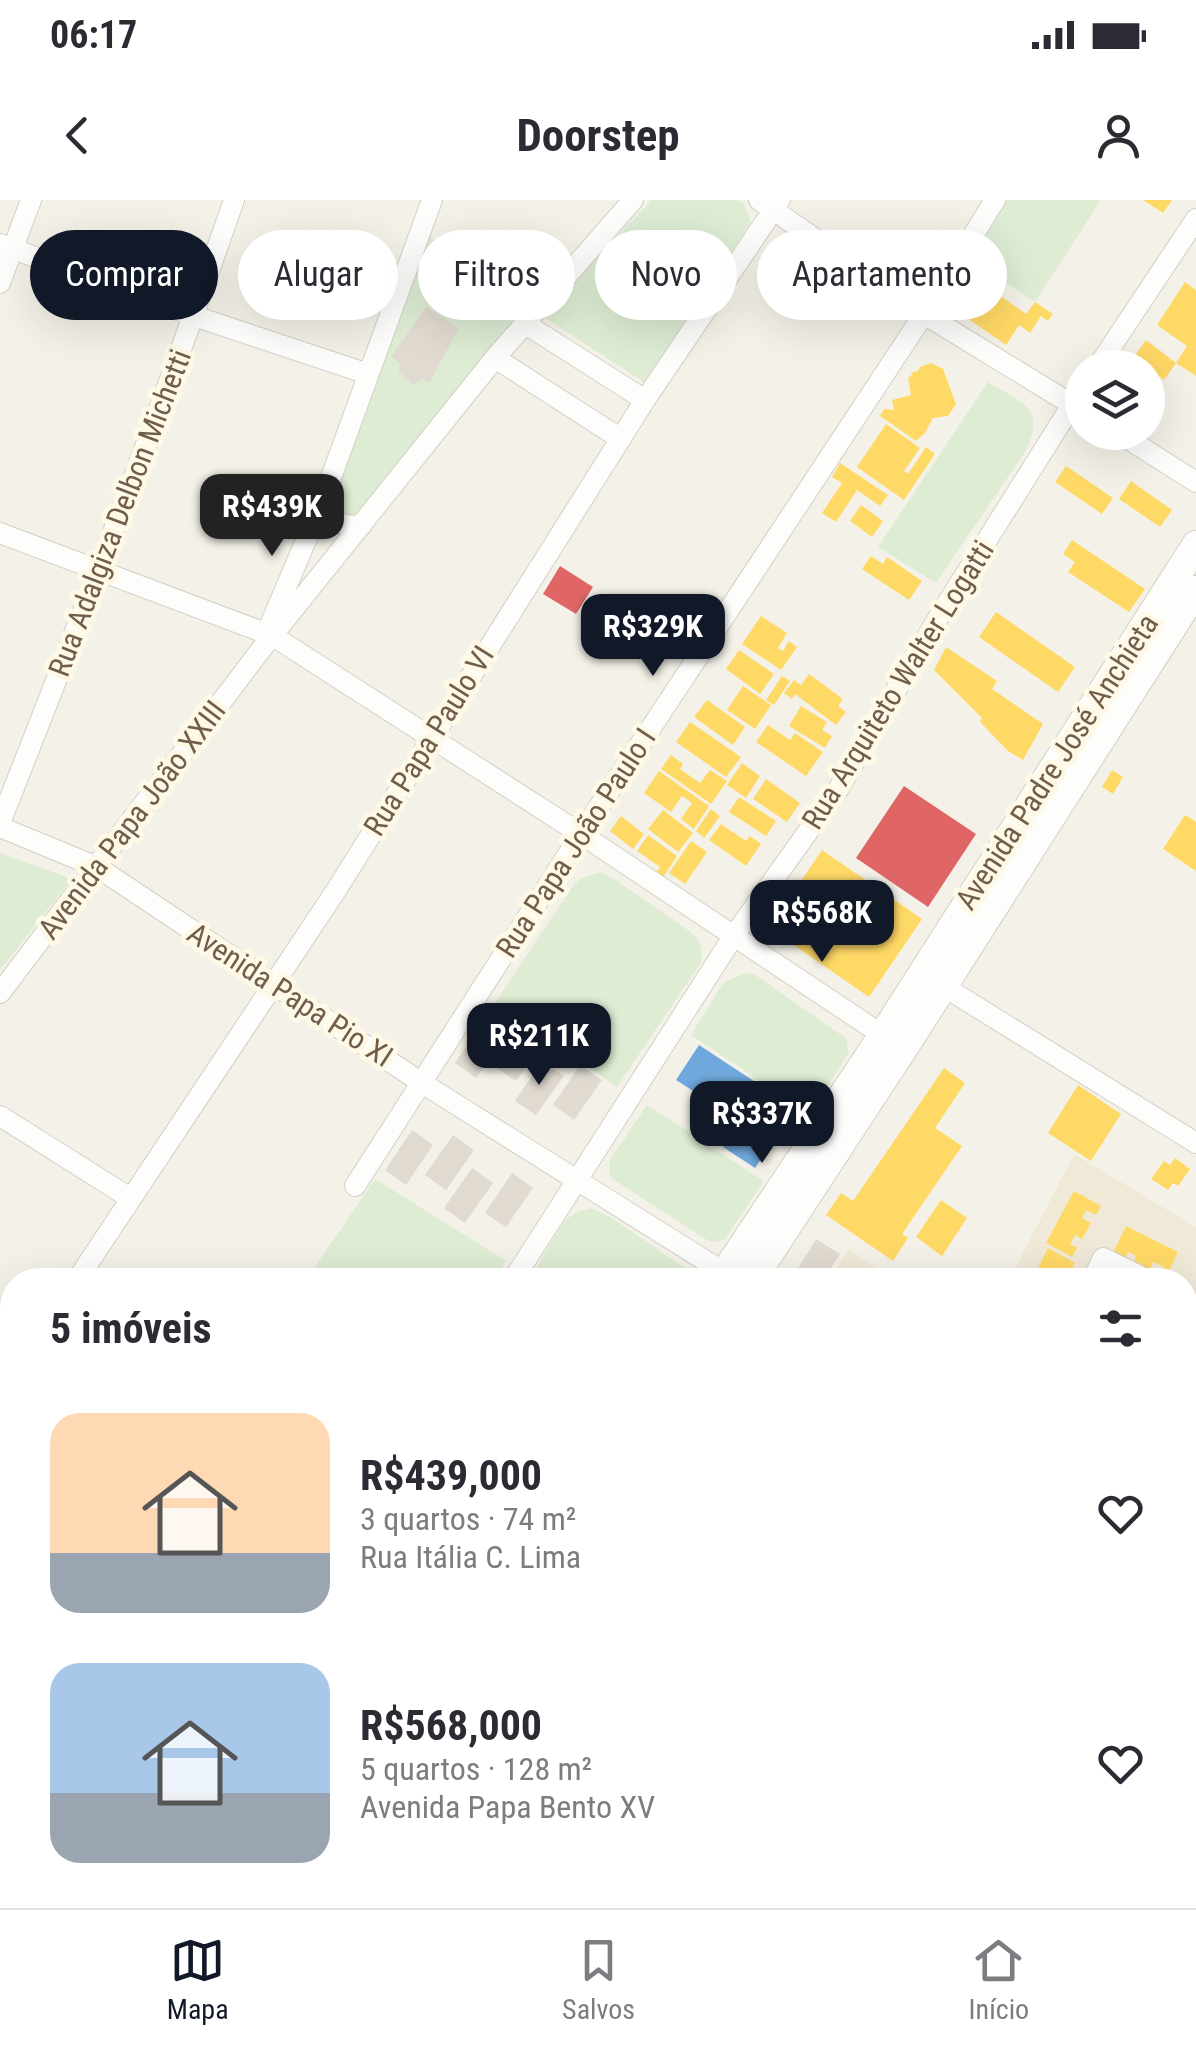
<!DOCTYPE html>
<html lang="pt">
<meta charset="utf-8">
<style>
body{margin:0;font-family:"Roboto Condensed",sans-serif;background:#f2f2f3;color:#2b2b33;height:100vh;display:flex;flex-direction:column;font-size:38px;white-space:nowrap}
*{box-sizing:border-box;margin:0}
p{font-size:32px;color:#7c7c81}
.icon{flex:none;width:55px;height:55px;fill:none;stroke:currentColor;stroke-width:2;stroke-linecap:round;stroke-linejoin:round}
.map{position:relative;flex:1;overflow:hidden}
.details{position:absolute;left:0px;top:1068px;width:1198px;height:642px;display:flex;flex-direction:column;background:#fff;border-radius:40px 40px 0 0;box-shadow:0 10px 40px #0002}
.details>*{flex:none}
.hud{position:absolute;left:30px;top:30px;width:1138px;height:90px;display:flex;gap:20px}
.tools{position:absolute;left:1065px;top:150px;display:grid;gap:20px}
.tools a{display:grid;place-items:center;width:100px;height:100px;border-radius:50%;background:#fff;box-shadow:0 10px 40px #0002;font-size:50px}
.price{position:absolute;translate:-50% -85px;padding:0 22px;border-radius:20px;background:#111827;color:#fff;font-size:32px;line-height:65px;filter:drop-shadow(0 2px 5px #0008)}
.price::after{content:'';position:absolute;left:50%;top:60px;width:30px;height:22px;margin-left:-15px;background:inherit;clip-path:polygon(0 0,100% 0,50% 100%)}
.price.active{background:#222;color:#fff}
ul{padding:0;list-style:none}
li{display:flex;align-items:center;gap:30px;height:250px;padding:0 50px}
li span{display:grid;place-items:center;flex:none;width:280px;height:200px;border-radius:30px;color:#555}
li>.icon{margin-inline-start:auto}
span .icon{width:120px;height:120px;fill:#fffc;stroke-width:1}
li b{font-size:42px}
h2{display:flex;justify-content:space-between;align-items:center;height:120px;padding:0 50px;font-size:42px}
.pill{padding:0 35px;border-radius:45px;background:#fff;box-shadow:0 10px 40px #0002;font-size:35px;line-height:90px}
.pill.active{background:#111827;color:#fff}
.status{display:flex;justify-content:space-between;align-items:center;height:70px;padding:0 50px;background:#fff;direction:ltr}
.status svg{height:28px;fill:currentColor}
header{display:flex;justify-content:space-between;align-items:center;height:130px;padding:0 50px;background:#fff;font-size:45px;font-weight:700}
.dock{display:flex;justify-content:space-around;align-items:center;height:140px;border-top:2px solid #e1e1e2;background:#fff;font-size:28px;color:#7c7c81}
.dock a{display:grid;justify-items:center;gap:5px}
.dock .active{color:#111827}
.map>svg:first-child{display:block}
.residential{fill:#f0e9d8}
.green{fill:#ddecd3}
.homes{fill:#ffd966}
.shops{fill:#e06666}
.schools{fill:#6fa8dc}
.building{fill:#e0dad0}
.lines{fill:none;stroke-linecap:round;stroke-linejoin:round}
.street-casing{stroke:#d3cfc6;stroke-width:22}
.secondary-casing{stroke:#d4cfc6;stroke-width:30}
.street{stroke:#fdfdfc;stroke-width:20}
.secondary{stroke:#fdfdfc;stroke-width:28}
.labels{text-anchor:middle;stroke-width:10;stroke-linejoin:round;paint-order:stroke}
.street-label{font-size:30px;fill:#705d4a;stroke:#fef8e7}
</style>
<div class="status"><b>06:17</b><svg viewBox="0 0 49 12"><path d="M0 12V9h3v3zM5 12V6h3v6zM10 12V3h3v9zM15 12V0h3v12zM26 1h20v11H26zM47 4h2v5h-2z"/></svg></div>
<header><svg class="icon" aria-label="back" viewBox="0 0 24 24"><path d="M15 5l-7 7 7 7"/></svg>Doorstep<svg class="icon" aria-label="person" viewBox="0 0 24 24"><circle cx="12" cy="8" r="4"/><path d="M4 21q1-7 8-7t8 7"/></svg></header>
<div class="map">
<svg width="1196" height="1708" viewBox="0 0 1196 1708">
<rect width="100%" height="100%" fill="#f4f2e8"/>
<path class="residential" d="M1074,954l122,73v183l-11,22v-152h-176z
M849,1049l44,31h-64z"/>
<path class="green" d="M652,0h85l6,3 8,19 -107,160 -102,-66z
M1006,0h95l-66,102 -65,-43z
M424,34l106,66 -171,214c-14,4 -18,-1 -29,-10z
M988,182c35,22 59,24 37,70l-89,131 -58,-36z
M0,653l72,26 -72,91z
M601,672l12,6 79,55c10,10 12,17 8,31l-83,123 -122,-84 78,-117 8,-8z
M744,773l10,1 93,65 1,15 -38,60 -119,-79 32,-52z
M647,905l117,76 -39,58 -9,3 -9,-2 -96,-62 -2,-10 1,-8z
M375,979l131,82 -12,19h-188z
M591,1008l19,9 77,52 9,11h-167l36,-60 12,-8z"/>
<path class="homes" d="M1143,0h29l-9,13z
M972,82l9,6 5,-6 15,10 -2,3 27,19 9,-12 18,12 -5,7 -7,-5 -11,17 -11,-8 -13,20 -52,-36z
M1185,82l11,8v86l-20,-13 11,-17 -30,-21z
M1146,140l30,23 -12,17 -31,-22z
M931,163l12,6 13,35 -8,12 -15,2 -8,15 -9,8 -36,-25 4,-7 10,1 -2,-10 19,-5 -3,-18 4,-1 -1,-3 7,-2 2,-4z
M886,224l34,24 -16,23 4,3 18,-27 9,7 -31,46 -47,-33z
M840,263l48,32 -8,11 -23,-16 -21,32 -14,-9 20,-30 -10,-6z
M1066,266l47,32 -11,16 -47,-32z
M1131,281l41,29 -12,17 -41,-28z
M861,305l22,16 -11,16 -22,-16z
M1072,340l73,49 -16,23 -61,-40 7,-10 -12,-8z
M871,356l12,8 4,-7 35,24 -13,19 -47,-31z
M996,412l79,55 -17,25 -79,-55z
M761,416l26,17 -9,15 5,3 6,-10 8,6 -16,23 -39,-26z
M946,447l51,34 -5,8 51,35 -20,36 -15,-9 -28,-29 2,-4 -48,-48z
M739,450l35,24 -14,20 -34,-25z
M809,474l34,25 -5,7 8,6 -10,13 -41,-31 -3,5 -8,-6 10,-13 7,5z
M782,476l8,5 -16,24 -8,-5z
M743,486l28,19 -16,24 -28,-19z
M707,500l38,27 -12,18 -39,-28z
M801,506l26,16 -5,8 10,6 -7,12 -36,-22z
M690,522l51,35 -15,20 -50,-35z
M768,525l22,15 5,-7 28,19 -17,24 -50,-34z
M671,555l12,9 -3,5 20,14 10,-13 17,11 -16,23 -50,-35z
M742,563l18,13 -14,22 -19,-13z
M1112,570l11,7 -10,17 -11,-7z
M659,571l50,35 -15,23 -13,-10 11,-16 -10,-7 -11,16 -27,-19z
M766,579l34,24 -13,19 -34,-23z
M739,597l37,24 -10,15 -37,-24z
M711,609l9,7 -16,22 -8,-7z
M663,610l30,23 -15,19 -30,-23z
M1185,615l11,7v49l-33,-22z
M621,616l23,18 -11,15 -23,-18z
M721,624l25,17 4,-5 11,8 -15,22 -37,-26z
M648,635l29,21 -15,23 -7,-5 5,-7 -23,-16z
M691,641l16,11 -22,32 -16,-11z
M822,650l100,69 -53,78 -100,-69z
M944,868l21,15 -30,45 27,18 -60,88 6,4 -15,23 -67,-46 15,-22 12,8z
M1078,885l43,29 -30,47 -43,-28z
M1175,958l15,11 -12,17 -5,-3 -5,7 -17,-11 13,-18 6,4z
M1074,991l27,15 -5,9 -10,-5 -4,8 9,5 -9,16 -7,-4 -5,9 7,4 -5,9 -26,-14z
M941,1000l26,18 -25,38 -26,-19z
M1126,1026l52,26 -12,25 -6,-2 4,-8 -11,-5 -4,9 -16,-7 3,-8 -8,-4 -3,7 -12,-6z
M1048,1048l27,15 -5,9 -9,-5 -4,8 9,5h-34z
M1185,1116l11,6v24l-11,20z
M1185,1306l11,6v17l-11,-5z
M1196,1529v46l-3,4 3,1v22l-11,-6v-46z
M12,1605v23l-12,3v-23z
M6,1633l6,19 -12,4v-21z
M10,1656l2,9v35l-12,4v-45z
M1185,1681l11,6v9l-6,12h-25l6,-10h14z
M730,1698h21l25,10h-51z
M843,1698h29l16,7 -2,3h-39l-7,-3z
M943,1698h27l-5,10h-8l-16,-7z
M980,1698h25l-5,10h-24z
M1009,1698h22l-5,10h-22z"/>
<path class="shops" d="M560,366l33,21 -17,27 -33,-20z
M904,586l72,48 -48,73 -72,-49z
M659,1698h32l24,10h-61z"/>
<path class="schools" d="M699,845l96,63 -40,60 -32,-21 17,-26 -64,-41z"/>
<path class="building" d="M426,107l33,21 -30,55 -7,-4 -9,6 -14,-13 1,-9 -9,-6z
M482,824l22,14 -28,40 -21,-15z
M522,827l22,15 -28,39 -21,-14z
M542,861l22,15 -28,39 -21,-14z
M580,865l22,15 -28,40 -21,-15z
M412,930l21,15 -27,40 -21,-15z
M453,935l21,15 -28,40 -21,-15z
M472,968l21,15 -28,40 -21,-15z
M512,973l21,15 -27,39 -21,-14z
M816,1039l24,15 -16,26h-33z
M148,1698h71l16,10h-71z
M563,1698h47l-5,10h-19z"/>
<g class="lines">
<g class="street-casing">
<path id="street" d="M759,0l165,114 157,96
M0,44l194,72 174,58
M0,83l31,-83
M524,123l121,77
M495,158l126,81
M1097,168l99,-149
M1117,232l79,50
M321,305c9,16 23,23 41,20
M0,333l273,103 308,198 312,208
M267,432l54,-127 111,-305
M0,623c82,-206 161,-413 234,-623
M0,627l97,40 325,216 303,190
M943,786l253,157
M0,793l263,-346 232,-289 138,-158
M0,916l130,82
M355,986l226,-352 343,-520 71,-114
M77,1080l258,-388 310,-492 135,-200
M513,1080l220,-343 106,-149 99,-170 144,-229
M1093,1080l10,-22 45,22
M0,1198l12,-19
M0,1500l12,-3
M423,1698l25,10
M1080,1698l25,10
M637,1708l4,-10
M914,1708l4,-10"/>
</g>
<g class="secondary-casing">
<path id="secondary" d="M720,1080l163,-245 313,-490
M752,1080l162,-248 282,-442
M0,1426l12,51
M63,1698l2,10
M84,1698l23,3
M315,1708l7,-10
M350,1708l7,-10"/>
</g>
<use href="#street" class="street"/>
<use href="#secondary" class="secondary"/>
</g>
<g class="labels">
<g class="street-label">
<text transform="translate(120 313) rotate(-69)" y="10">Rua Adalgiza Delbon Michetti</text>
<text transform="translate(898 485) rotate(-58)" y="10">Rua Arquiteto Walter Logatti</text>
<text transform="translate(429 541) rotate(-58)" y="10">Rua Papa Paulo VI</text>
<text transform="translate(1057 562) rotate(-57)" y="10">Avenida Padre José Anchieta</text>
<text transform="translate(132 620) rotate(-53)" y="10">Avenida Papa João XXIII</text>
<text transform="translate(576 643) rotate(-57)" y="10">Rua Papa João Paulo I</text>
<text transform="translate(290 795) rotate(33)" y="10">Avenida Papa Pio XI</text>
</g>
</g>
</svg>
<div class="tools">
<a><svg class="icon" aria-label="layers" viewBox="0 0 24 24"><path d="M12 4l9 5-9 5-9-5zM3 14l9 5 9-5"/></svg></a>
</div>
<b class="price active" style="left:272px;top:359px">R$439K</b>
<b class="price" style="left:653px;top:479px">R$329K</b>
<b class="price" style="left:822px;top:765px">R$568K</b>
<b class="price" style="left:539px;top:888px">R$211K</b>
<b class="price" style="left:762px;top:966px">R$337K</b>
<div class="hud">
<a class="pill active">Comprar</a>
<a class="pill">Alugar</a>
<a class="pill">Filtros</a>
<a class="pill">Novo</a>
<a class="pill">Apartamento</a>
</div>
<section class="details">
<h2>5 imóveis<svg class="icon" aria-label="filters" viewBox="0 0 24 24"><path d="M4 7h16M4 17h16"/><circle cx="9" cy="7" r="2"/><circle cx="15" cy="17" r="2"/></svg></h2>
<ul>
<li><span style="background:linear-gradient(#ffd9b3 70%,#9aa5b1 0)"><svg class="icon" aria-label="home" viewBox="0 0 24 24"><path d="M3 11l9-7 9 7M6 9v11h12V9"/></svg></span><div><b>R$439,000</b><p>3 quartos · 74 m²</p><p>Rua Itália C. Lima</p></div><svg class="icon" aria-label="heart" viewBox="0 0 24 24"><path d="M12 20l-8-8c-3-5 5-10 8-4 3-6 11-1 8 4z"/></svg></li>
<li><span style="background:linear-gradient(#a9c7e8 65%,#9aa5b1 0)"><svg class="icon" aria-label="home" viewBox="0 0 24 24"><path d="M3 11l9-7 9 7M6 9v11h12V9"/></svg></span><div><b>R$568,000</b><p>5 quartos · 128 m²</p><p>Avenida Papa Bento XV</p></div><svg class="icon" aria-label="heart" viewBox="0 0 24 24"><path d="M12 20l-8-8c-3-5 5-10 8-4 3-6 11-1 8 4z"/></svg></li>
</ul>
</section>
</div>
<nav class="dock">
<a class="active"><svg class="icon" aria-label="map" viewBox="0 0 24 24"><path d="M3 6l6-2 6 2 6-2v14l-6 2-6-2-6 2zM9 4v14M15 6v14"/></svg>Mapa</a>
<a><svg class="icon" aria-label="saved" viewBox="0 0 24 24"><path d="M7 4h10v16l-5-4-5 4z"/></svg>Salvos</a>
<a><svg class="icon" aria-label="home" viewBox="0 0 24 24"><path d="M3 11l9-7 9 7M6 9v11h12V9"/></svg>Início</a>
</nav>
